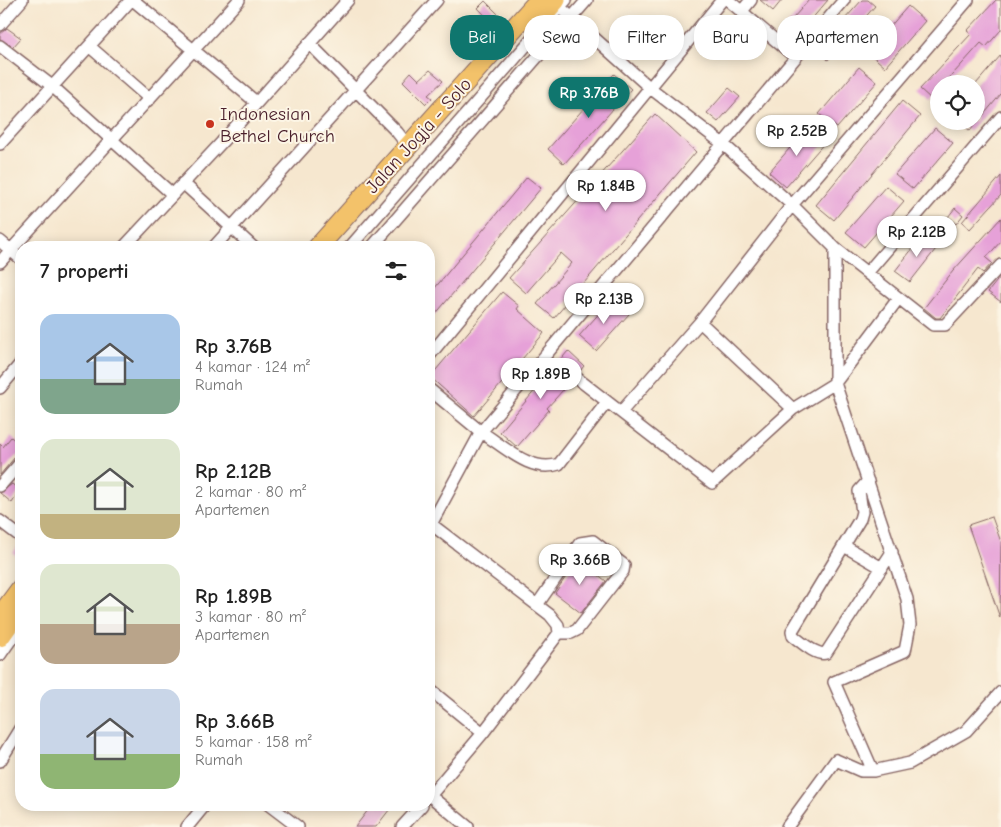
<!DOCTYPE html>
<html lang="id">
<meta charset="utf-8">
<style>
body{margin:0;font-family:"Comic Neue",sans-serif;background:#f2f2f2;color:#222;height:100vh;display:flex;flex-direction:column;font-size:19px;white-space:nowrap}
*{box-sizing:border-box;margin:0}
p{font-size:16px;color:#767676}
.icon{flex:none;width:28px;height:28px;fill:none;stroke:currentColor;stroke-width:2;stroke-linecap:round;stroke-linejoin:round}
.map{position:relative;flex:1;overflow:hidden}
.drawer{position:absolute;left:15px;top:241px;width:420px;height:570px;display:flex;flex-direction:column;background:#fff;border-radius:20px;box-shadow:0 2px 12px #0003}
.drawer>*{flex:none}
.banner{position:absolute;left:450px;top:15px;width:475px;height:45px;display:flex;gap:10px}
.fabs{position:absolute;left:930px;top:75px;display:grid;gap:10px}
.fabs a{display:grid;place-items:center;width:55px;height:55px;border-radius:50%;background:#fff;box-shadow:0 2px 12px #0003;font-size:25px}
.price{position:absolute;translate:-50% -42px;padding:0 11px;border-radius:18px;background:#fff;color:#222;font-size:16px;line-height:32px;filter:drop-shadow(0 1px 2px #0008)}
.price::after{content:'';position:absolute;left:50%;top:30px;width:15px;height:11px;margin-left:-8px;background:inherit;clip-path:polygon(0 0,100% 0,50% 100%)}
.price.active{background:#0f766e;color:#fff}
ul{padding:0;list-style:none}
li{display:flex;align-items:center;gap:15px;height:125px;padding:0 25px}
li span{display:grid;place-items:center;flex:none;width:140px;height:100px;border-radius:15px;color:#555}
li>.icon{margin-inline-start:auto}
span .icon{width:60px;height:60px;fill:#fffc;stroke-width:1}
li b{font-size:21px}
h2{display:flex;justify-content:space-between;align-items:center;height:60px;padding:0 25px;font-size:21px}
.chip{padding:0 18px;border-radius:20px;background:#fff;box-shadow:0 2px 12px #0003;font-size:18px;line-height:45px}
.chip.active{background:#0f766e;color:#fff}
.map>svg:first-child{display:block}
.building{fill:#e6a1d8}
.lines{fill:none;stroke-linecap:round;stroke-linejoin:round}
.minor-casing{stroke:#866564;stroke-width:14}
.trunk-casing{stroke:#866564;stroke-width:21}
.minor{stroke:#fff;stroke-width:11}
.trunk{stroke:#f3c26a;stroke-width:19}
.poi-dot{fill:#c8321e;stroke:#fcf5e5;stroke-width:2}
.labels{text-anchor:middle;stroke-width:4;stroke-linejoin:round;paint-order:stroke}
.poi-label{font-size:19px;fill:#4a1f2b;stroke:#fcf5e5;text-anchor:start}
.street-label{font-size:19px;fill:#4a1f2b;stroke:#fcf5e5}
</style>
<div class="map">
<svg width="1001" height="827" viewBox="0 0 1001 827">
<rect width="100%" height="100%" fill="#fcf5e5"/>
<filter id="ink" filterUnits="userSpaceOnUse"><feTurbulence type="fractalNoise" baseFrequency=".02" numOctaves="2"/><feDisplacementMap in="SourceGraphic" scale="10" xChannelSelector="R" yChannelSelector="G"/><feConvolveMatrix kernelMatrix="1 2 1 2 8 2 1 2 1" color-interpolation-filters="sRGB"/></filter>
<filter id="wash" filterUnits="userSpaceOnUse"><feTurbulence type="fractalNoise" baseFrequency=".0096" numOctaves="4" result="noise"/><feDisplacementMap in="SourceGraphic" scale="20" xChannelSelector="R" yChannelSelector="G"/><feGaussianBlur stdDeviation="1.12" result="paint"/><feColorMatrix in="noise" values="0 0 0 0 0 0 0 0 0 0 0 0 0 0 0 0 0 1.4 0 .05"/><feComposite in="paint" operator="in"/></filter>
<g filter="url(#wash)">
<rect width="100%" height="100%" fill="#f6e7cf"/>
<g id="blocks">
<path class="building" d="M760,0h22l-9,11z
M809,0h19l-31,36 -11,-10z
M862,0h6l7,6 -47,54 -11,-10z
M996,0h5v30l-15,17 -5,-4 -37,41h-5v6l-8,9 -11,-10 51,-55 -4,-3z
M485,1l20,20 -7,8 -20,-21z
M908,6l17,15 -40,46 -17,-15z
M7,28l14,10 -8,9 -13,-8v-5z
M1001,55v39l-31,37 -11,-10h17v-37z
M859,67l18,15 -40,46 -18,-14z
M430,70l13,11 -15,14 4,3 -6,6 -23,-23 8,-9 8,8z
M614,74l17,15 -67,75 -16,-15z
M729,88l11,9 -22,25 -11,-9z
M902,101l18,15 -86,104 -18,-15z
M655,114l41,38 -142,166 -17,-14 35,-41 -11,-10 -35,40 -17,-15z
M809,126l17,15 -40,46 -17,-15z
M935,128l18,15 -40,46 -18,-15z
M1001,176v19l-31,34 -8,-7z
M527,177l14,11 -112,134v-27z
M886,186l18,15 -40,46 -18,-15z
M955,208l8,7 -7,9 -8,-7z
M1001,218v23l-15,17 6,5 -9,10 -5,-4 -38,49h-4l-12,-10 29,-37z
M924,234l15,11 -29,37 -15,-11z
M1001,276v26l-13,-10z
M502,292l17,14 -2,3 27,24 -70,83 -44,-39z
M612,299l17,15 -33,37 -17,-15z
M568,351l16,15 -5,6 -7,2 -1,7 -24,27 2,2 -32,37 -17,-15z
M11,437l10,9v8l-6,3 -15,18v-31l3,3z
M12,484l8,6 -8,13 -12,-10z
M992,517l9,25 -1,76 -32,-93z
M19,544h2v16l-8,-7z
M578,559l28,22 -25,32 -26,-20z
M372,805h21l-17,22h-21z"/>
</g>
</g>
<g filter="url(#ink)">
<use href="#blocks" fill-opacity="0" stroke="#866564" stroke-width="1"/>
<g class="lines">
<g class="minor-casing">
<path id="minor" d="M133,0l123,102
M552,0l97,87 74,57 69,61 43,43 98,77h12l56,-60
M728,0l67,57
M742,11l9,-11
M0,25l22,-25
M309,43l88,89 11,14
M0,46l52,40 120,108
M89,46l61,53
M0,144l131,-144
M183,183l71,65
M0,241l21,18
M123,248l98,-105 127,-143
M213,248l224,-248
M349,248l217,-248
M371,248l216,-248
M835,248v135l63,-84
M0,262l239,-262
M867,273l134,-156
M700,322l93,87
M429,356l293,-356
M578,379l134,104 81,-74 42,-26 72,216 3,26 -5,26 -71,31 39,89
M0,388l21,-25
M429,389l52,43 -52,96
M607,402l-48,62c-28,10 -55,-18 -78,-32l363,-432
M621,412l79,-90 92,-117 176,-205
M868,481l-9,10 3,21 -2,7 -68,112 1,5c8,6 23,20 33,17l66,-101
M0,486l21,-24
M0,521l21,16
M844,546l38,22
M537,605l43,-62 13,-2 31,24 -1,6 -46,59 -6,3h-12
M0,655l21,-30
M429,689l54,44
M0,761l21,-34
M429,795l39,32
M429,797l54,-64 76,-100 -1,-8 -8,-10 -119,-91
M269,805l29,22
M187,827l18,-22
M402,827l20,-22
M787,827l49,-67 25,11h12l37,-8 56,-32 35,-39"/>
</g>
<g class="trunk-casing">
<path id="trunk" d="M536,23l20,-23
M317,248l222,-248
M1,615l20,-27
M0,637l21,-30"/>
</g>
<use href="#minor" class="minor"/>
<use href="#trunk" class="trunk"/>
</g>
</g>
<circle class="poi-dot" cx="210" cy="124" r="5"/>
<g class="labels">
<g class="poi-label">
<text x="220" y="120">Indonesian<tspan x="220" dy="22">Bethel Church</tspan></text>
</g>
<g class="street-label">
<text transform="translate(418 135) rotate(-48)" y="7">Jalan Jogja - Solo</text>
</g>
</g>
</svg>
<div class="fabs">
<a><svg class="icon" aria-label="locate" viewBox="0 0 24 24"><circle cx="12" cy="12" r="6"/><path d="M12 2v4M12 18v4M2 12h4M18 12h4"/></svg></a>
</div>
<b class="price active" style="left:589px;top:119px">Rp 3.76B</b>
<b class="price" style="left:797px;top:157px">Rp 2.52B</b>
<b class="price" style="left:606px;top:212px">Rp 1.84B</b>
<b class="price" style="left:917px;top:258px">Rp 2.12B</b>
<b class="price" style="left:604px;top:325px">Rp 2.13B</b>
<b class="price" style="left:541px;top:400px">Rp 1.89B</b>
<b class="price" style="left:580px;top:586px">Rp 3.66B</b>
<div class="banner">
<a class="chip active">Beli</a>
<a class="chip">Sewa</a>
<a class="chip">Filter</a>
<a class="chip">Baru</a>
<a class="chip">Apartemen</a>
</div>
<section class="drawer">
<h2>7 properti<svg class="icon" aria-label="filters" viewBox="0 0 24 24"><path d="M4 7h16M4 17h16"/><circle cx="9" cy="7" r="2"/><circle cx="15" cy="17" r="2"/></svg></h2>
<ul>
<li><span style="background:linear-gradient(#a9c7e8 65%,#7fa58c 0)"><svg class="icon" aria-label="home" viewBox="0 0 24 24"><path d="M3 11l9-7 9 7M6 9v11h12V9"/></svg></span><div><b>Rp 3.76B</b><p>4 kamar · 124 m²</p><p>Rumah</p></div></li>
<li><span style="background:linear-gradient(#dfe7d0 75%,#c2b280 0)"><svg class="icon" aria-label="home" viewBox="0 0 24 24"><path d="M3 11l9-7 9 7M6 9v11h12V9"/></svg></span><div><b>Rp 2.12B</b><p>2 kamar · 80 m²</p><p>Apartemen</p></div></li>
<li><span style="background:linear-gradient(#dfe7d0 60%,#b9a48a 0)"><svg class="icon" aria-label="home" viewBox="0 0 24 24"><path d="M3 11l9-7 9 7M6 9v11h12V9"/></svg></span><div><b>Rp 1.89B</b><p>3 kamar · 80 m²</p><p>Apartemen</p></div></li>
<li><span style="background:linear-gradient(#c9d6e8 65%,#8fb573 0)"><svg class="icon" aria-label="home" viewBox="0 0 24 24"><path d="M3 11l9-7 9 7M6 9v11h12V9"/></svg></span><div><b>Rp 3.66B</b><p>5 kamar · 158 m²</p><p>Rumah</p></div></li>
</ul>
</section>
</div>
